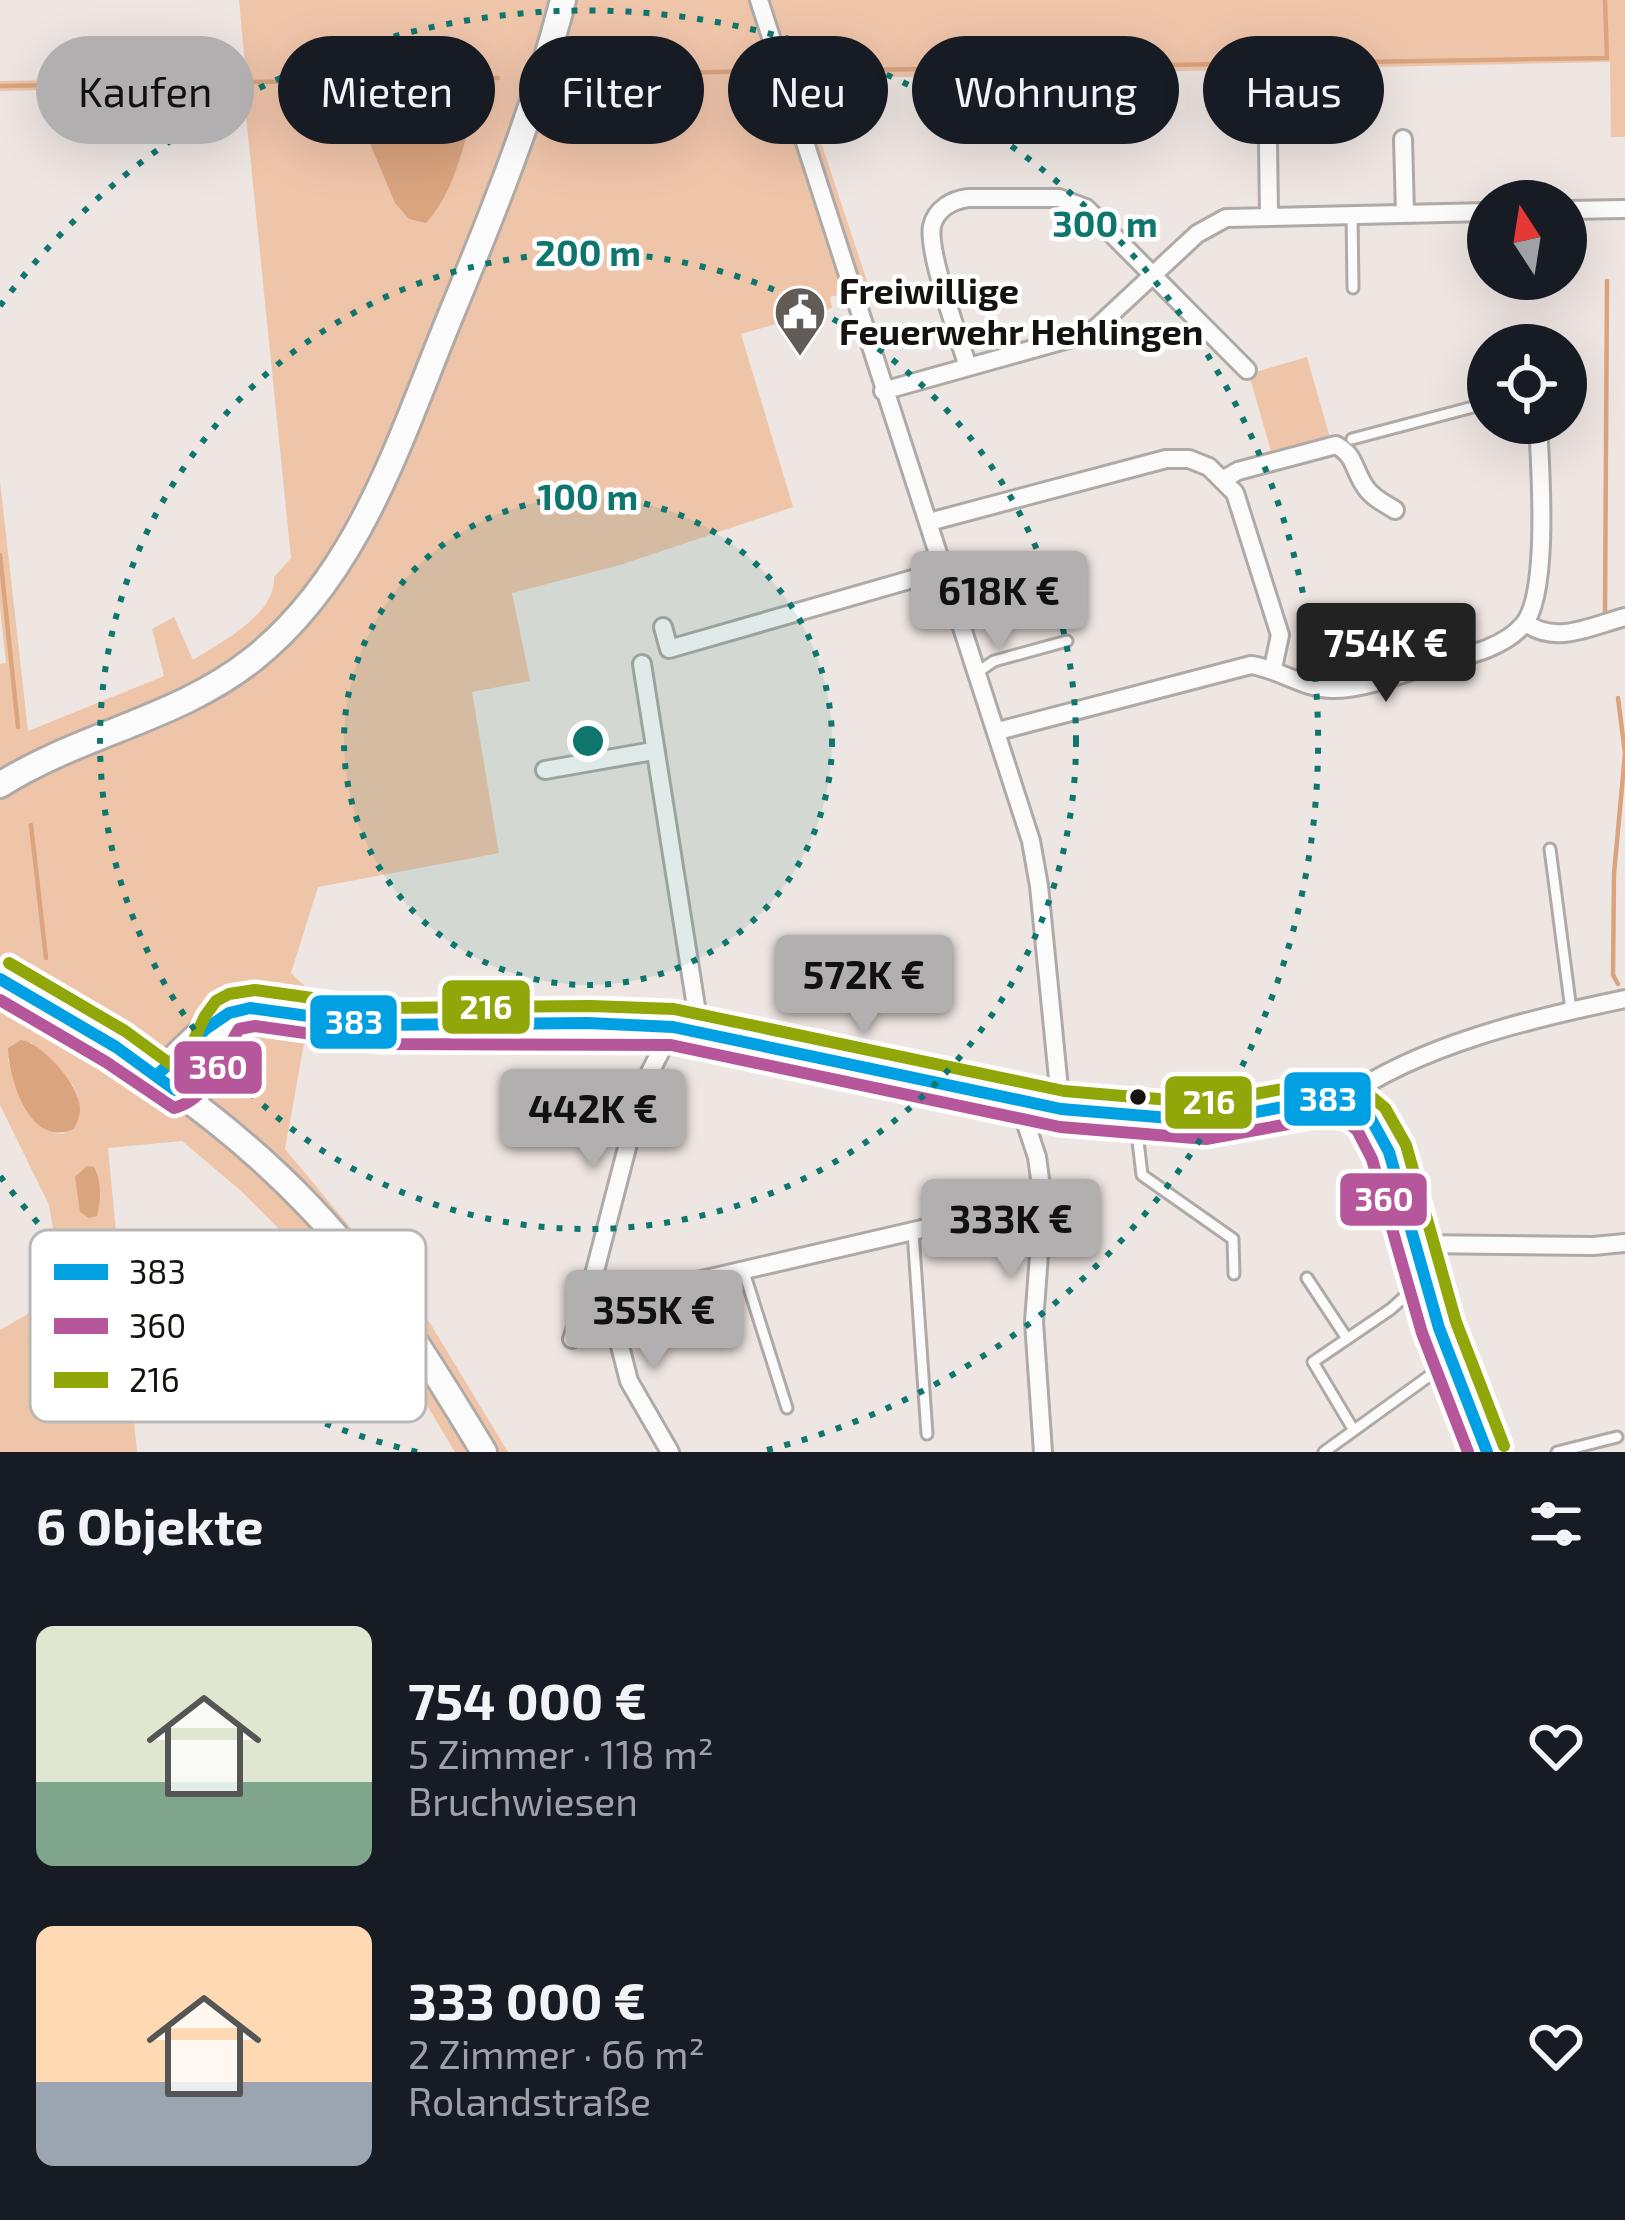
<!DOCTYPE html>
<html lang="de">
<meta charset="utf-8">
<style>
body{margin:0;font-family:"Exo 2",sans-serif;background:#242831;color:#f1f3f6;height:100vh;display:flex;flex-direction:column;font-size:45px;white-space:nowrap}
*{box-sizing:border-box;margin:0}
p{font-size:39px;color:#9ea1a6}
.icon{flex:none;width:66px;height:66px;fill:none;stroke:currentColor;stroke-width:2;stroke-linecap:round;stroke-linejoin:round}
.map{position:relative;height:1452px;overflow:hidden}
.drawer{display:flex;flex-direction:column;background:#171b24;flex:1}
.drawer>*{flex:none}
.top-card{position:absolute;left:36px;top:36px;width:1554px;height:108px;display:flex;gap:24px}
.needle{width:78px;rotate:348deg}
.tools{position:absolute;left:1467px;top:180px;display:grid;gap:24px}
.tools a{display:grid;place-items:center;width:120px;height:120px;border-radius:50%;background:#171b24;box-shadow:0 12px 48px #0002;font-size:60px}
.price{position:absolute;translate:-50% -102px;padding:0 27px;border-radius:12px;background:#b1afaf;color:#111;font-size:39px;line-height:78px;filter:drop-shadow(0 3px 6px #0008)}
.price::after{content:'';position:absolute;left:50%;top:72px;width:36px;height:27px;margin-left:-18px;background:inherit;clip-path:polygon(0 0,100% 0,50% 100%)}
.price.on{background:#222;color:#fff}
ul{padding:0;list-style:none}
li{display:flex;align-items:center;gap:36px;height:300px;padding:0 36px}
li span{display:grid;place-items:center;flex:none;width:336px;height:240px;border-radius:18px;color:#555}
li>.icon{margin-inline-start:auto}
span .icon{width:144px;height:144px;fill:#fffc;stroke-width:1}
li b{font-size:51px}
h2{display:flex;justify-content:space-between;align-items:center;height:144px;padding:0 36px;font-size:51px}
.chip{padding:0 42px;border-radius:54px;background:#171b24;box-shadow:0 12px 48px #0002;font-size:42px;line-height:108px}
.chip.on{background:#b1afaf;color:#111}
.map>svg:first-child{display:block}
.green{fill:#efc5aa;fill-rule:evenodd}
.water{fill:#daa47f}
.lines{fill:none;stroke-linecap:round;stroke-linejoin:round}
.stream{stroke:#daa47f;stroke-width:4.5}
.service-casing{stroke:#afaaa6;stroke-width:15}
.minor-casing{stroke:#afaaa6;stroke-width:22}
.secondary-casing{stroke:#afaaa6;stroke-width:30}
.service{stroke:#fcfbfb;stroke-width:9}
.minor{stroke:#fcfbfb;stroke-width:16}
.secondary{stroke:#fcfbfb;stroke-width:24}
.bus-1-casing{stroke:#fff;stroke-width:21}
.bus-2-casing{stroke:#fff;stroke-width:21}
.bus-3-casing{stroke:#fff;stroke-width:21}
.bus-1{stroke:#00a0e3;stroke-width:12}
.bus-2{stroke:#b6579b;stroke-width:12}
.bus-3{stroke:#90a609;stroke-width:12}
.ring{fill:none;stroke:#0f766e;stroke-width:6;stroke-dasharray:6 12}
.bus-dot{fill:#16120f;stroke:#fff;stroke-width:4.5}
.labels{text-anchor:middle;stroke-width:9;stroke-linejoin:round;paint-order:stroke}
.poi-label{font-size:36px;font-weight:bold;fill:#16120f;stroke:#fff;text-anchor:start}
.key{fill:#fff;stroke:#b9b8b7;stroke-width:3}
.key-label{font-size:33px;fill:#16120f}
.centre{fill:#0f766e;stroke:#fff;stroke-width:6}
.ring-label{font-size:36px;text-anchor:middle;font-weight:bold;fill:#0f766e;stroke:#fff;stroke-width:9;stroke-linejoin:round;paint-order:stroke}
.line-badge{stroke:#fff;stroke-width:4.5}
.badge-label{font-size:33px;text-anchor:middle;font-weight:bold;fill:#fff}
</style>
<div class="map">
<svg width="1625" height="1452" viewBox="0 0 1625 1452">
<rect width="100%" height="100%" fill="#eee6e2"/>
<path class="green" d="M239,0h1386v137h-14l-1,-75 -810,17 69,208 -39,10 2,11 -91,26 52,173 -173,58 -108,28 18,88 -58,11 27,161 -181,34 -27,86 35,33 -6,33 -15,-1 -20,111 145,174 78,129h-53l-75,-125 -53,-69 -18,1 -69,-69 -58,-49 -74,7 29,304h-137v-122l26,-15 25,-26 7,-31 -9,-53 -49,-100v-441l6,-1 -6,-56v-126l28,250 136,-55 -12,-47 22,-12 19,43c28,-18 83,-45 81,-83l17,-19 -48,-472 -243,5v-10l246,-4zM31,1042l42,44 5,11 -14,37c-37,-1 -48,-46 -56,-75zM105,1257l1,108 -32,8h-28l-12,-11 -6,-21 43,-70z
M1307,357l23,81 -58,17 -23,-81z"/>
<path class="water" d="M446,95l20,3 8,13c-12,38 -20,82 -48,112l-17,-4 -14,-16 -24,-57 -4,-24 7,-17z
M21,1040c21,3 54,41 58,62 3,10 -1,18 -5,27 -44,20 -65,-49 -66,-81z
M87,1166l7,1c8,14 7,33 3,49l-8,2 -9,-6 -5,-35z
M87,1234l12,3 4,9 2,63 9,46c-15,18 -46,21 -68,18l-12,-11 -6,-21 43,-70 6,-32z"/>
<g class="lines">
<path class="stream" d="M796,71l811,-13 -2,-58
M567,75l196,-4
M0,86l498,-8
M0,555l18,172
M1605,612l2,-331
M1618,698l7,55
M31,825l15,133
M1618,984l-5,-9 1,-101 11,-120"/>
<g class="service-casing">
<path id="service" d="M1352,215l1,73
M1352,439l136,-36
M978,672l16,-11 73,-20
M1550,849l21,161
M1135,1116l7,59 91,64 1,35
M913,1232l14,202
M744,1272l43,136
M1307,1278l39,59
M1353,1429l-40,-67 78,-53 32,-29
M1324,1452l126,-91
M1557,1452l60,-15"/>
</g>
<g class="minor-casing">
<path id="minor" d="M759,0l272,841 8,45 22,223
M1403,139l2,74
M1268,141l1,74
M1566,210l59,-1
M968,367c-9,-30 -41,-114 -36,-141 4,-17 20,-26 36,-28h91l27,10 161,162
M883,391l200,-56 13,-7 101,-94 29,-16 262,-6
M1224,479l14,-8 98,-26c19,10 17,23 28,40 7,12 20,18 31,25
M929,522l237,-63h23l20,8 26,26 45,142 -7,33
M1526,623c30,22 65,3 99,-6
M663,627l6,22 275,-79
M642,664l58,368
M998,731l253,-66c28,4 52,23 80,24 33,1 68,-15 99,-24 30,-8 72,-15 93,-40 27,-30 17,-160 15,-202
M545,770l108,-19
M1342,1100c77,-55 191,-82 283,-101
M1019,1103l18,54 6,44 -9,121 9,130
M1416,1244l177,2 32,-3
M609,1303l20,78 41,71
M585,1307l458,-106
M572,1339l18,-49 53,-204 30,-59"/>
</g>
<g class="secondary-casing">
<path id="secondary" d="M0,785c80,-51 178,-66 252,-125 107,-84 148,-222 198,-343 43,-104 85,-208 113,-317
M0,979c111,64 220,133 309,227 70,73 123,160 175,246
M156,1076c23,-22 54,-59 85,-67 22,-6 67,10 91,13 113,11 228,-6 341,5l388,82 145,12 43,-5 79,-17 27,6 16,14 18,33 50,176 48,124
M175,1090l30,-32 14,-36"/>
</g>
<use href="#service" class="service"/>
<use href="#minor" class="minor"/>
<use href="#secondary" class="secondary"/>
<g class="bus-1-casing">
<path id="bus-1" d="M0,979l116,68 59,43
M156,1076l51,-48 22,-15 21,-5 124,17 214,-2 85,4 388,82 145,12 122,-22 27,6 16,14 18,33 50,176 48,124"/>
</g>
<g class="bus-2-casing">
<path id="bus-2" d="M0,1000l106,62 68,46c36,-9 48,-52 65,-79l16,-3 128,18 288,1 389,82 146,12 122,-22 19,5 10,8 15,29 50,174 46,119"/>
</g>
<g class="bus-3-casing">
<path id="bus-3" d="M9,963l116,68 48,35 18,-20 14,-30 11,-15 13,-7 26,-4 129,18 207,-2 83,3 390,82 142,12 120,-22 35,7 24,20 21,37 50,177 48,124"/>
</g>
<use href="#bus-1" class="bus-1"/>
<use href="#bus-2" class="bus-2"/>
<use href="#bus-3" class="bus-3"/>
</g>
<circle cx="588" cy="741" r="244" fill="#0f766e" fill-opacity=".12"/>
<g class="ring">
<circle cx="588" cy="741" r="244"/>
<circle cx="588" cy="741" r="488"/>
<path d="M417 1452A731 731 0 0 1 0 1176M0 306A731 731 0 1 1 759 1452"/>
</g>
<defs>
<g id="civic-pin" transform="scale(2.7)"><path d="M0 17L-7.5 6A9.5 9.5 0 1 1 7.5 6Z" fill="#625c59" stroke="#fff"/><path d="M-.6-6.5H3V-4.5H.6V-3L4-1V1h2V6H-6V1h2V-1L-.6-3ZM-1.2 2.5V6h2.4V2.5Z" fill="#fff"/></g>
</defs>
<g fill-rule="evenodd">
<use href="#civic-pin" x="800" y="312"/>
</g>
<circle class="bus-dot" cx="1138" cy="1097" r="10"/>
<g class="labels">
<g class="poi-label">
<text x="839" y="304">Freiwillige<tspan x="839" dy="41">Feuerwehr Hehlingen</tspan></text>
</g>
</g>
<rect x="30" y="1230" width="396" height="192" rx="18" class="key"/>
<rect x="54" y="1264" width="54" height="16" fill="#00a0e3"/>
<rect x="54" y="1318" width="54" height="16" fill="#b6579b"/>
<rect x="54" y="1372" width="54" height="16" fill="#90a609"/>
<g class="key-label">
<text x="129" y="1284">383</text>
<text x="129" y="1338">360</text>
<text x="129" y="1392">216</text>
</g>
<circle cx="588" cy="741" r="18" class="centre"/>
<g class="ring-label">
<text x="1105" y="237">300 m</text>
<text x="588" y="266">200 m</text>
<text x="588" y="510">100 m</text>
</g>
<g class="line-badge">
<rect x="440" y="978" width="92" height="58" rx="12" fill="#90a609"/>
<rect x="308" y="993" width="91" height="58" rx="12" fill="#00a0e3"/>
<rect x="172" y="1039" width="92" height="57" rx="12" fill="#b6579b"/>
<rect x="1282" y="1070" width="91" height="58" rx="12" fill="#00a0e3"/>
<rect x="1163" y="1074" width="91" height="57" rx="12" fill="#90a609"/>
<rect x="1338" y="1171" width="91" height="57" rx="12" fill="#b6579b"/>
</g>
<g class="badge-label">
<text x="486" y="1019">216</text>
<text x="354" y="1034">383</text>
<text x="218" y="1079">360</text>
<text x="1328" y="1111">383</text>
<text x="1209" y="1114">216</text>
<text x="1384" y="1211">360</text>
</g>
</svg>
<div class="tools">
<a><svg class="needle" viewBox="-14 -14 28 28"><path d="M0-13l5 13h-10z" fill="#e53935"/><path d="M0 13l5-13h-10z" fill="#9ea1a6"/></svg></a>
<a><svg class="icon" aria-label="locate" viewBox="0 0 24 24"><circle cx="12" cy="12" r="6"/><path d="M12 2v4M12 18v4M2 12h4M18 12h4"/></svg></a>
</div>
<b class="price" style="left:999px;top:653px">618K €</b>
<b class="price on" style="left:1386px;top:705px">754K €</b>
<b class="price" style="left:864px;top:1037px">572K €</b>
<b class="price" style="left:593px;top:1171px">442K €</b>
<b class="price" style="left:1011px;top:1281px">333K €</b>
<b class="price" style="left:654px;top:1372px">355K €</b>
<div class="top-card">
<a class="chip on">Kaufen</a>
<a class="chip">Mieten</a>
<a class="chip">Filter</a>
<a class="chip">Neu</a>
<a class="chip">Wohnung</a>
<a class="chip">Haus</a>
</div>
</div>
<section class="drawer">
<h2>6 Objekte<svg class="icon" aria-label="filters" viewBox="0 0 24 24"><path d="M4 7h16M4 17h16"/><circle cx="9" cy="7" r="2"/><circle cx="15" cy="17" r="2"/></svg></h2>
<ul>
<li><span style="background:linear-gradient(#dfe7d0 65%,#7fa58c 0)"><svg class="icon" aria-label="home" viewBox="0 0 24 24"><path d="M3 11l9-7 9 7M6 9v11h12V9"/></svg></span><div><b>754 000 €</b><p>5 Zimmer · 118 m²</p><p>Bruchwiesen</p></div><svg class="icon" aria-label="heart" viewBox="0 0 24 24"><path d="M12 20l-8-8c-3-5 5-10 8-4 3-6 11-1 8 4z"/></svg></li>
<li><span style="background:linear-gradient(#ffd9b3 65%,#9aa5b1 0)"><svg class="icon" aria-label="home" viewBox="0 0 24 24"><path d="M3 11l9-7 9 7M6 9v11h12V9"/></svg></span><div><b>333 000 €</b><p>2 Zimmer · 66 m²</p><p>Rolandstraße</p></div><svg class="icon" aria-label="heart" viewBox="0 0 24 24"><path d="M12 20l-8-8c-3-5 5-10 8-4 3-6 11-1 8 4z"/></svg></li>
</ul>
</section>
